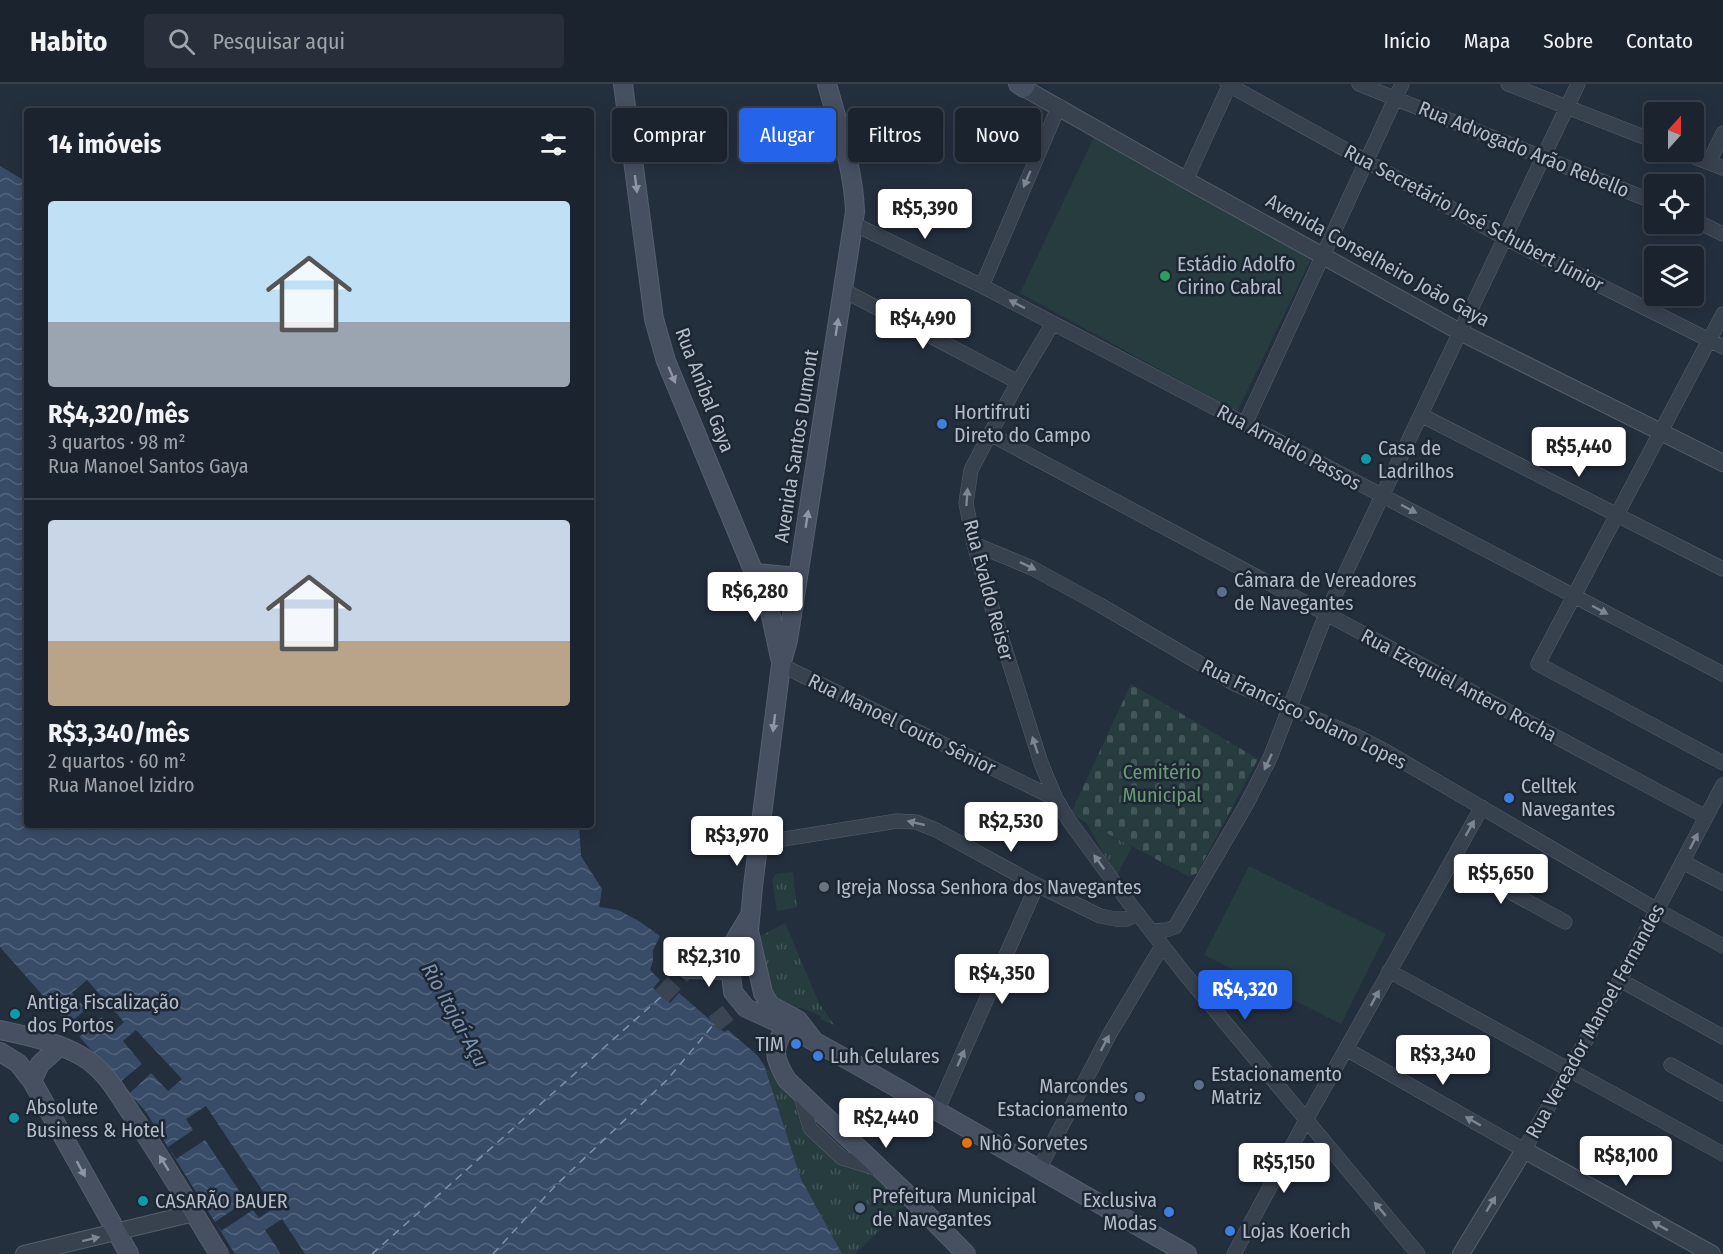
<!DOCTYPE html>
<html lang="pt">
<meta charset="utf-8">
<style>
body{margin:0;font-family:"Fira Sans Condensed",sans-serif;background:#282f3a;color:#f1f3f6;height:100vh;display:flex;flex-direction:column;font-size:22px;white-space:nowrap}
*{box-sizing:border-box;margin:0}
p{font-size:20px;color:#a0a4aa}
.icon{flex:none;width:33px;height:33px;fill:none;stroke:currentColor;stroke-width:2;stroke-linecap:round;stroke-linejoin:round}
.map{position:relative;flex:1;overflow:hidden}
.drawer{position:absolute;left:24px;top:24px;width:570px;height:720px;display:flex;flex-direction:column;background:#1b232e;border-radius:6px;box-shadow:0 3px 15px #0003,0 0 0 2px #39404a}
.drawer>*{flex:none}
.banner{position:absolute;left:612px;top:24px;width:570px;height:54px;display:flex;gap:12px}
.needle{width:39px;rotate:21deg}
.controls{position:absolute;left:1644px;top:18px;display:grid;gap:12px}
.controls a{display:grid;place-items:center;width:60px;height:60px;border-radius:6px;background:#1b232e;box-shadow:0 3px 15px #0003,0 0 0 2px #39404a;font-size:30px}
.price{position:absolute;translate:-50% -51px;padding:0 14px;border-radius:6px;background:#fff;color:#222;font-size:20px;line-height:39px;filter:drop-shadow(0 2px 3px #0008)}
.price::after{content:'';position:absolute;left:50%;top:36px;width:18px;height:14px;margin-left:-9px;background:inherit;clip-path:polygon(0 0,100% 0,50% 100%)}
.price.current{background:#2563eb;color:#fff}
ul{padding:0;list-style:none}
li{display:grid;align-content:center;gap:12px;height:318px;padding:0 24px}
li+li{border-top:2px solid #39404a}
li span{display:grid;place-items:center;height:186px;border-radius:6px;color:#555}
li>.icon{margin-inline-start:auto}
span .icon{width:108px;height:108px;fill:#fffc;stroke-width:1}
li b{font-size:26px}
h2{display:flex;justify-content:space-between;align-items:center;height:72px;padding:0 24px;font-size:26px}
.pill{padding:0 21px;border-radius:6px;background:#1b232e;box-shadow:0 3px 15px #0003,0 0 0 2px #39404a;font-size:21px;line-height:54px}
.pill.current{background:#2563eb;color:#fff}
header{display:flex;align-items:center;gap:36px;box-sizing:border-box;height:84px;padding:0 30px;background:#1b232e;border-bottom:2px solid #39404a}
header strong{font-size:28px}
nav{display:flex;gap:33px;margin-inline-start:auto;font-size:21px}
.search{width:420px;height:54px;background:#282f3a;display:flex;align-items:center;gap:15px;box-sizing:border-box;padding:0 21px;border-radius:6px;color:#a0a4aa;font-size:22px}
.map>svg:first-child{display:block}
.grass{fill:url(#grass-tufts)}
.cemetery{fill:url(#cemetery-stones)}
.garden{fill:#263c3f}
.water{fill:url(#water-waves)}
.pier{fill:#242f3e}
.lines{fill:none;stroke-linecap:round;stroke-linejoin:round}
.ferry{stroke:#7c92b1;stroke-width:1.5;stroke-dasharray:8 6;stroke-linecap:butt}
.secondary-tunnel{stroke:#3a4453;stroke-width:18;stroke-dasharray:18 9;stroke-linecap:butt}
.minor-casing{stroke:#565f6c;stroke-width:15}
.tertiary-casing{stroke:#565f6c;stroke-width:18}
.secondary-casing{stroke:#565f6c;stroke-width:20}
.minor{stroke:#38414e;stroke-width:14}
.tertiary{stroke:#38414e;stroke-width:16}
.secondary{stroke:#465061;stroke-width:18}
.oneway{fill:#7c8592}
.oneway2{fill:#8e96a5}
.leisure-dot{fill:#2e9e5b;stroke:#1d2633;stroke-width:2}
.shop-dot{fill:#3f7fe0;stroke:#1d2633;stroke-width:2}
.culture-dot{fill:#0f9aa8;stroke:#1d2633;stroke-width:2}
.service-dot{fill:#5c6f8a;stroke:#1d2633;stroke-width:2}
.worship-dot{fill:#6b7280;stroke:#1d2633;stroke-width:2}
.food-dot{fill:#e8710a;stroke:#1d2633;stroke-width:2}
.labels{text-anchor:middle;stroke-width:5;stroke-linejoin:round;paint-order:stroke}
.street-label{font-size:20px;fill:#b4bcc9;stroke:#1d2633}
.poi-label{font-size:20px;fill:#b4bcc9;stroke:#1d2633;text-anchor:start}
.park-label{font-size:20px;fill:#6b9a76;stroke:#1d2633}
.water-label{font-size:21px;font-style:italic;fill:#7c92b1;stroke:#1d2633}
</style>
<header>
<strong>Habito</strong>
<div class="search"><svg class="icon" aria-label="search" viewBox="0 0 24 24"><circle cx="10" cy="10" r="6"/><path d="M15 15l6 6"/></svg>Pesquisar aqui</div>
<nav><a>Início</a><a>Mapa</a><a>Sobre</a><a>Contato</a></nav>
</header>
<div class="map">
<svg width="1723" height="1170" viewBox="0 0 1723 1170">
<defs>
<pattern id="grass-tufts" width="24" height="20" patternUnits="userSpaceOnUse" patternTransform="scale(1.5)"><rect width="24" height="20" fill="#263c3f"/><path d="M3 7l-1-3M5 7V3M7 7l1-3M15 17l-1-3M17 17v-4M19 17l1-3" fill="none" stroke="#435659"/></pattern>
<pattern id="cemetery-stones" width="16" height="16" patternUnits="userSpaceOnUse" patternTransform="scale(1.5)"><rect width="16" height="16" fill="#263c3f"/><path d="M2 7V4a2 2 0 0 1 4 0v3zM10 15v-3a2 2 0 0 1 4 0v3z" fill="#435659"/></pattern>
<pattern id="water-waves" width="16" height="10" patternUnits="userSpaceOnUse" patternTransform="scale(1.5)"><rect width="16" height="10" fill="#394c67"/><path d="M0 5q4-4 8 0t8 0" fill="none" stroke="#53647b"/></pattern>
</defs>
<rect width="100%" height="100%" fill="#242f3e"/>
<path class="grass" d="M1086,738l46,25 -16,29z
M793,788l4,35 -20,4 -5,-31 4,-6z
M785,839l34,80 15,22 -14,-6 1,-3 -21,-9 -2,3 -21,-10 -8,-11 -12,-51z
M764,981l31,31 9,35 75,43 29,29 -53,51h-13l-41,-75z"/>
<path class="cemetery" d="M1131,600l127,75 -61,114 -7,4 -112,-59 -6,-7z"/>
<path class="garden" d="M1094,53l217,122 -74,153 -217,-119z
M1249,782l137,68 -45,90 -137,-69z"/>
<path class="water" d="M0,82l27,16v643h552l2,31 21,33 -3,18 19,3 21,11 21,15 -7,14v11l-3,9 10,10 -7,8 17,15 9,-10 45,39 4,-2 29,25 7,10 37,114 41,75h-607l-89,-142 -146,-165z"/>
<path class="pier" d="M87,896l37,42 -10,9 -13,-14 -22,20 -10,-13 17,-15 -14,-16z
M136,946l46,49 -14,12 -17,-18 -21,20 -10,-11 22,-18 -19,-23z
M206,1022l68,102 -15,10 -6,-8 -32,21 -6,-9 31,-21 -41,-61 -29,19 -8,-12 25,-17 -7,-11z
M282,1135l23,35h-24l-16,-24z"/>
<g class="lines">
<path class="ferry" d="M372,1170l290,-258
M493,1170l62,-68 112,-106 47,-56"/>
<path class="secondary-tunnel" d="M662,912l25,-27
M714,940l18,-14"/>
<g class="minor-casing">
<path id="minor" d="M1227,0l278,154 218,109
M1359,0l295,118
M1508,0l146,57
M1681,68l42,16
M1709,78l14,-29
M1186,96l44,-96
M1694,136l29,14
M854,140l128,62 741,388
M982,202l77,-180
M843,206l175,92
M1723,230l-185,350 185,99
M1053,239l-35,59 -35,65 -12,23 -5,33 8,41 19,67 48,152 15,36 14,23 60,82 54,69 234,281
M1421,331l302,154
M1245,340l157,-340
M990,350l716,383
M974,460l58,24 68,37 135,79 123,53 27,14 272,159 66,36
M781,581l275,134
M759,759l138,-22 19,1 20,8 101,55 63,31 16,3h10l12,-5
M1452,776l113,62
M1683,778l40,21
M1151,847l15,-1 9,-3 71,-122 24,-47 56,-144 252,-530
M1389,887l334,183
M1620,896l103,57
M1346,965l178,101 96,-170 103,-195
M1671,981l52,29
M800,1009l10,35 32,30 37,11
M937,1027l100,-226
M1039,1085l70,-134 53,-89
M1234,1170l72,-134 176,-313"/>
</g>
<g class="tertiary-casing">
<path id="tertiary" d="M1024,4l162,92 274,152 263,131
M24,1170l170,-41
M1461,1170l63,-104 188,104"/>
</g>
<g class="secondary-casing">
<path id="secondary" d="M623,0l31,235 12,42 104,250 10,47
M1018,0l6,4 2,-4
M755,489l43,4
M749,833l-18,30 -2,9 4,36 13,16 40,18 64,35 337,193
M687,885l43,1
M786,942c-14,23 -13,31 1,54l120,114 59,60
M0,946c28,6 58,12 83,27 22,13 34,35 48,56 31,45 59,94 88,141
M815,958l-17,-22 -28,-15 -7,-12 -14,-62 4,-45 28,-221 7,-25 10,-63 57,-365c-1,-42 -17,-88 -28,-128
M0,968l18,11 14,18 97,173
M32,997l8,-17 20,-18"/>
</g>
<use href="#minor" class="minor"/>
<use href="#tertiary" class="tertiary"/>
<use href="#secondary" class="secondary"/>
</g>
<defs><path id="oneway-solid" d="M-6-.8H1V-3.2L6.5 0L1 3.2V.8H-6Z" transform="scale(1.5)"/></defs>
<g class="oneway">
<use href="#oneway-solid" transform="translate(1027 95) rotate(113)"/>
<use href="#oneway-solid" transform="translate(1017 220) rotate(-152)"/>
<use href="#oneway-solid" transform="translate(967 413) rotate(-86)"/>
<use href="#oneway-solid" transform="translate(1409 425) rotate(28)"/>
<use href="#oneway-solid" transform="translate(1028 482) rotate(26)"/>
<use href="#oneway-solid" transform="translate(1600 526) rotate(28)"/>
<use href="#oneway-solid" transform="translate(1035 661) rotate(-108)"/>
<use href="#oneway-solid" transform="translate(1268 678) rotate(115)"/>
<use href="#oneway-solid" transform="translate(916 739) rotate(-167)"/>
<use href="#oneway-solid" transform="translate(1470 744) rotate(-61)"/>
<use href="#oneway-solid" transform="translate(1694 757) rotate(-63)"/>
<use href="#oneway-solid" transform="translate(1099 778) rotate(-126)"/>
<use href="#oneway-solid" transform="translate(1375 914) rotate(-61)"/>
<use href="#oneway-solid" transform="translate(1105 959) rotate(-62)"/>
<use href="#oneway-solid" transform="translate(961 974) rotate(-66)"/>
<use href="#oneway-solid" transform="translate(1473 1037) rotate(-150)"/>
<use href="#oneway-solid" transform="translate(1491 1120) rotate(-59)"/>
<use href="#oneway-solid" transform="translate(1380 1125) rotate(-130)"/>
<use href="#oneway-solid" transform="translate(1660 1142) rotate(-151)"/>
<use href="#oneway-solid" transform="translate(91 1155) rotate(-14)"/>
</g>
<g class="oneway2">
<use href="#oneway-solid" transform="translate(636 100) rotate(83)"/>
<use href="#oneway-solid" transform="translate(837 243) rotate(-81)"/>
<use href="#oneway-solid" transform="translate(672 291) rotate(67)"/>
<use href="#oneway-solid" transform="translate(807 435) rotate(-81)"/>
<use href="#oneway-solid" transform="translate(774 639) rotate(97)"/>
<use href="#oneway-solid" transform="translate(164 1079) rotate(-121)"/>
<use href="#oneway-solid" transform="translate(81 1085) rotate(61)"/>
</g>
<circle class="leisure-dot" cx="1165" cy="192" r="6"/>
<g class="shop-dot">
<circle cx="942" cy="340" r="6"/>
<circle cx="1509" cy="714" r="6"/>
<circle cx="796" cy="960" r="6"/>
<circle cx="818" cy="972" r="6"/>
<circle cx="1169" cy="1128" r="6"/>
<circle cx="1230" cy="1147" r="6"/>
</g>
<g class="culture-dot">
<circle cx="1366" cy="375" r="6"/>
<circle cx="15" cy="930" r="6"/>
<circle cx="14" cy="1034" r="6"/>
<circle cx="143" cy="1117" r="6"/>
</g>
<g class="service-dot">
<circle cx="1222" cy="508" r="6"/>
<circle cx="1199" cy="1001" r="6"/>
<circle cx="1140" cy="1013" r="6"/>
<circle cx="860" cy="1124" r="6"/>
</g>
<circle class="worship-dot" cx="824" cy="803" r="6"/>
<circle class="food-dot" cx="967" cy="1059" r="6"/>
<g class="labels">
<g class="street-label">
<text transform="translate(1524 65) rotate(22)" y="7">Rua Advogado Arão Rebello</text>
<text transform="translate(1474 134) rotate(28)" y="7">Rua Secretário José Schubert Júnior</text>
<text transform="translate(1378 176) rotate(29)" y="7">Avenida Conselheiro João Gaya</text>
<text transform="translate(705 306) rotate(69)" y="7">Rua Aníbal Gaya</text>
<text transform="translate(796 362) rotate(-81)" y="7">Avenida Santos Dumont</text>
<text transform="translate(1289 363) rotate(28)" y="7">Rua Arnaldo Passos</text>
<text transform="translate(989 506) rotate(75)" y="7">Rua Evaldo Reiser</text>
<text transform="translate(1459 601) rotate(28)" y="7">Rua Ezequiel Antero Rocha</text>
<text transform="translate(1304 630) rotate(26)" y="7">Rua Francisco Solano Lopes</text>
<text transform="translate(902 640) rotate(26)" y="7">Rua Manoel Couto Sênior</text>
<text transform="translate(1595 937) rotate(-61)" y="7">Rua Vereador Manoel Fernandes</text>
</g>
<g class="poi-label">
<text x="1177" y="187">Estádio Adolfo<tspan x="1177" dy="23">Cirino Cabral</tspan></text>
<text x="954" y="335">Hortifruti<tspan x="954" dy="23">Direto do Campo</tspan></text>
<text x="1378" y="371">Casa de<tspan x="1378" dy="23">Ladrilhos</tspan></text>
<text x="1234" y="503">Câmara de Vereadores<tspan x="1234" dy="23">de Navegantes</tspan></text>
<text x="1521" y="709">Celltek<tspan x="1521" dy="23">Navegantes</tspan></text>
<text x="836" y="810">Igreja Nossa Senhora dos Navegantes</text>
<text x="27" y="925">Antiga Fiscalização<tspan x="27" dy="23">dos Portos</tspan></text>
<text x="784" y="967" text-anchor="end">TIM</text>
<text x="830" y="979">Luh Celulares</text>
<text x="1211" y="997">Estacionamento<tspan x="1211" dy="23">Matriz</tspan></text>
<text x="1128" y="1009" text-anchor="end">Marcondes<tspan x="1128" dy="23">Estacionamento</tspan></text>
<text x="26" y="1030">Absolute<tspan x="26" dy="23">Business &amp; Hotel</tspan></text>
<text x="979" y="1066">Nhô Sorvetes</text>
<text x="872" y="1119">Prefeitura Municipal<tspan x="872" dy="23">de Navegantes</tspan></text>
<text x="1157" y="1123" text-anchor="end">Exclusiva<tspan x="1157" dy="23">Modas</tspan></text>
<text x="155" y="1124">CASARÃO BAUER</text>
<text x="1242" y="1154">Lojas Koerich</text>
</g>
<g class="park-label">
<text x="1162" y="695">Cemitério<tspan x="1162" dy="23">Municipal</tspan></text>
</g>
<g class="water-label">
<text transform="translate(455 931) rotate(61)" y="7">Rio Itajaí-Açu</text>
</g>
</g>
</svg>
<div class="controls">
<a><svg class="needle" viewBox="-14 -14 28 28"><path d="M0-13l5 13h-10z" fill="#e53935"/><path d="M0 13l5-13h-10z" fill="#a0a4aa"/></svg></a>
<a><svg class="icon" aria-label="locate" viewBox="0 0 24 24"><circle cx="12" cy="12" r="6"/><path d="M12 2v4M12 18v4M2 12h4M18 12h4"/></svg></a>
<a><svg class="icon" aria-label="layers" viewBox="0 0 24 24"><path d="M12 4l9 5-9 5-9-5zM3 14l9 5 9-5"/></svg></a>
</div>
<b class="price" style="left:925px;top:156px">R$5,390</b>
<b class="price" style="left:923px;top:266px">R$4,490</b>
<b class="price" style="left:1579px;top:394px">R$5,440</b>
<b class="price" style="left:755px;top:539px">R$6,280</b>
<b class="price" style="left:1011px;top:769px">R$2,530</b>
<b class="price" style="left:737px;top:783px">R$3,970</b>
<b class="price" style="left:1501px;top:821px">R$5,650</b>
<b class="price" style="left:709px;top:904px">R$2,310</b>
<b class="price" style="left:1002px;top:921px">R$4,350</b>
<b class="price current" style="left:1245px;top:937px">R$4,320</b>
<b class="price" style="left:1443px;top:1002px">R$3,340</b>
<b class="price" style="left:886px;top:1065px">R$2,440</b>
<b class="price" style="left:1626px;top:1103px">R$8,100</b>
<b class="price" style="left:1284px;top:1110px">R$5,150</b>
<div class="banner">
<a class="pill">Comprar</a>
<a class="pill current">Alugar</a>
<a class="pill">Filtros</a>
<a class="pill">Novo</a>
</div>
<section class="drawer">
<h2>14 imóveis<svg class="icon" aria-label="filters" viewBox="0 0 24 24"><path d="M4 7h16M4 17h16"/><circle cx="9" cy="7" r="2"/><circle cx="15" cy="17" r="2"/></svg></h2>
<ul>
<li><span style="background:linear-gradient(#bfe0f5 65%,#9aa5b1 0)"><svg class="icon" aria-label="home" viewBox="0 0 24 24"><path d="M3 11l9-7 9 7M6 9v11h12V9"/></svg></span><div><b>R$4,320/mês</b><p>3 quartos · 98 m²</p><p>Rua Manoel Santos Gaya</p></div></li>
<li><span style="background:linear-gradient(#c9d6e8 65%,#b9a48a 0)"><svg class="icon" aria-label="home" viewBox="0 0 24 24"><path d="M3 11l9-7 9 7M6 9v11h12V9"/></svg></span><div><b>R$3,340/mês</b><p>2 quartos · 60 m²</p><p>Rua Manoel Izidro</p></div></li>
</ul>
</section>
</div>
